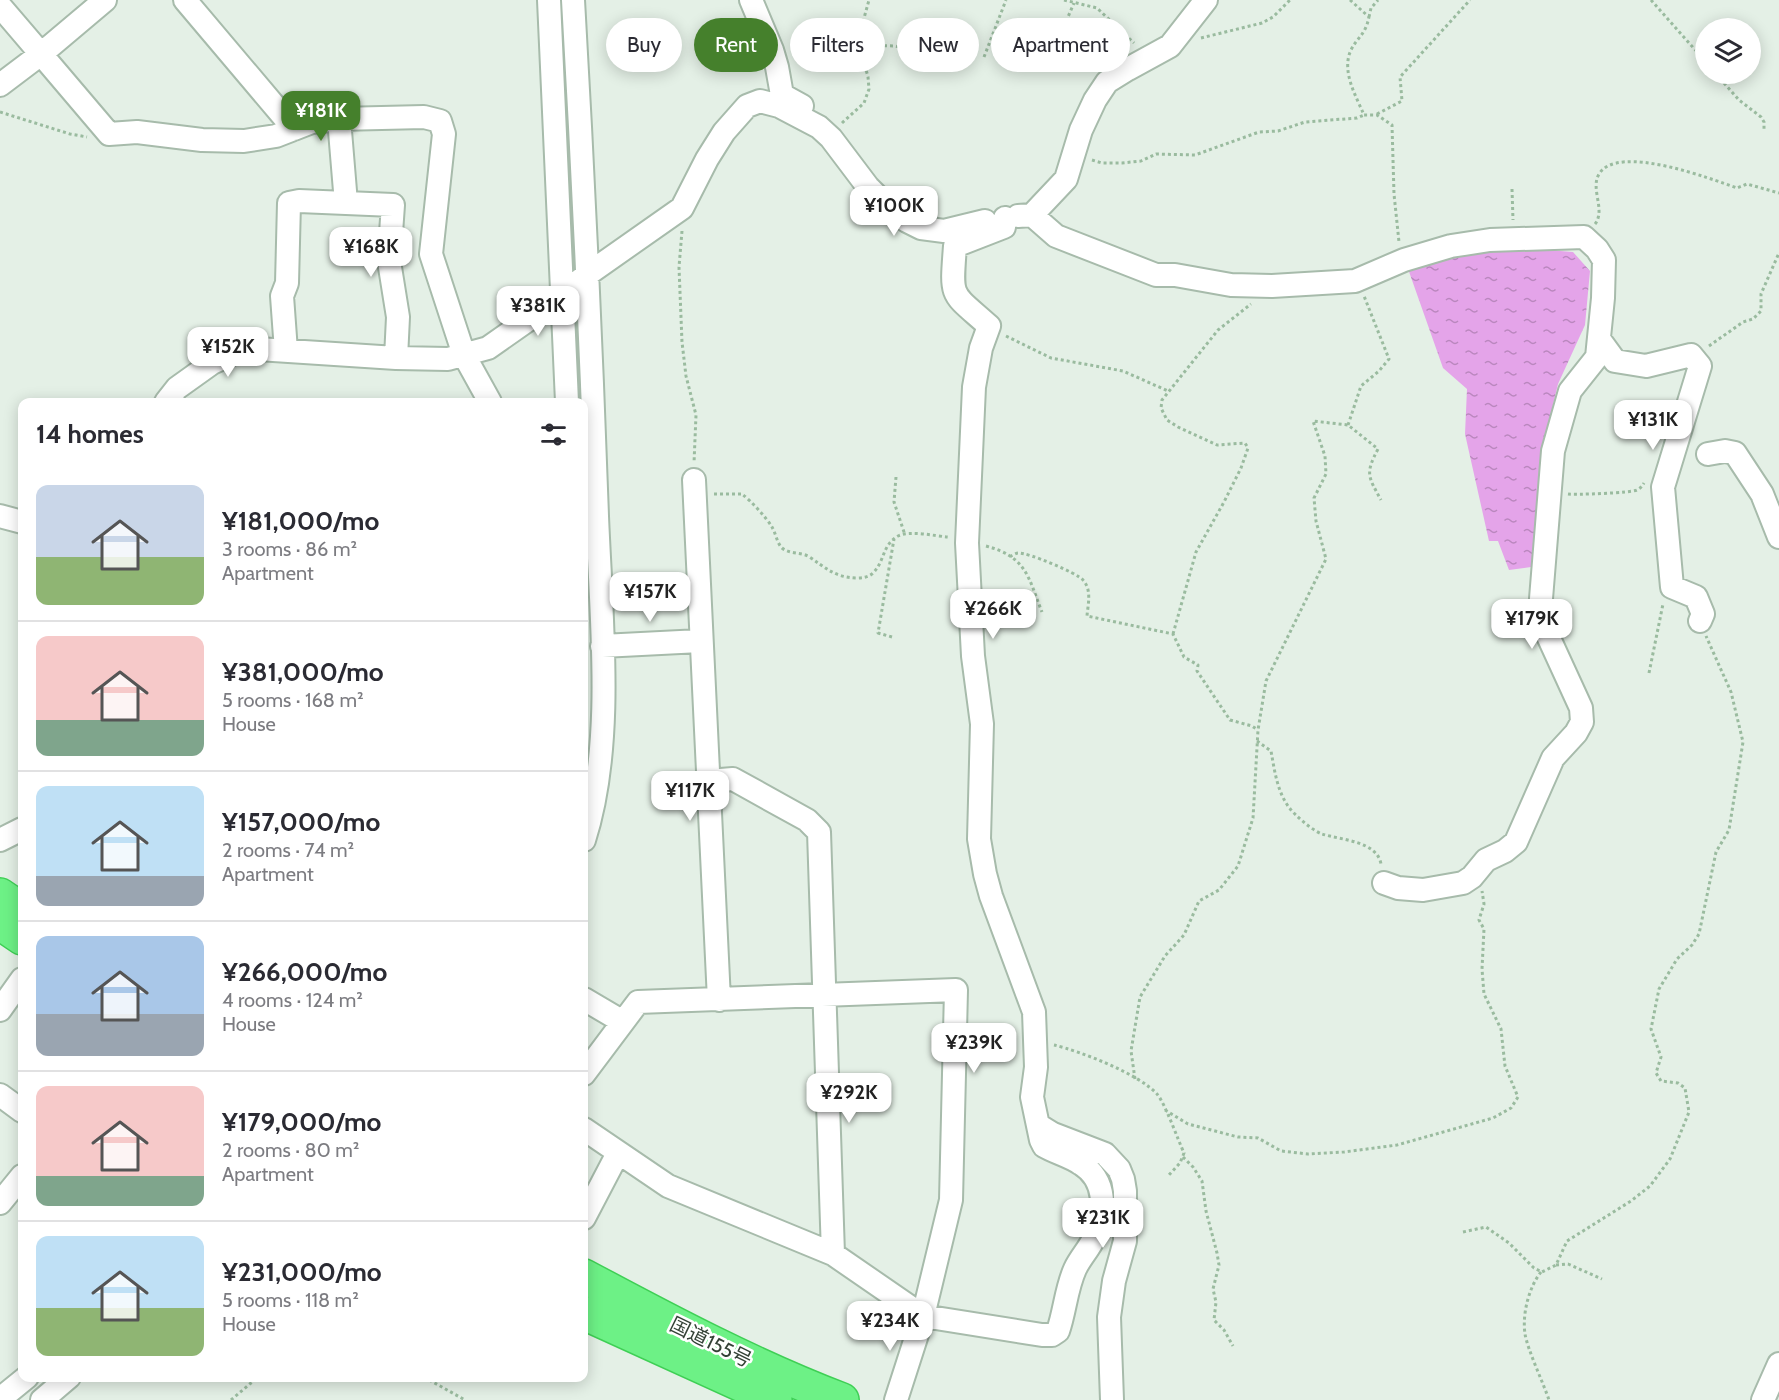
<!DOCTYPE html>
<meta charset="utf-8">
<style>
body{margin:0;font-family:Cabin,"Noto Sans JP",sans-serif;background:#f7f7f7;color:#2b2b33;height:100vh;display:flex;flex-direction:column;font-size:22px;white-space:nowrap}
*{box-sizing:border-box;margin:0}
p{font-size:20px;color:#7c7c81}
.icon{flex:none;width:33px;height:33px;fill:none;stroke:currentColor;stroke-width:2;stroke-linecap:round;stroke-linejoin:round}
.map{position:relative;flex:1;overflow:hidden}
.sheet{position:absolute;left:18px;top:398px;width:570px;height:984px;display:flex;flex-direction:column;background:#fff;border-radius:12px;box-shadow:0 3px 15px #0003}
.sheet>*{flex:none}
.hud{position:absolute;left:606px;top:18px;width:570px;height:54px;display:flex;gap:12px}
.controls{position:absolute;left:1695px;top:18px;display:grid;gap:12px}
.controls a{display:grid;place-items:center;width:66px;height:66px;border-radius:50%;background:#fff;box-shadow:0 3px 15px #0003;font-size:30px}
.price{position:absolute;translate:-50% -51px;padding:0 14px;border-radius:12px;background:#fff;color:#222;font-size:20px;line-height:39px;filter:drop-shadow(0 2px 3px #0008)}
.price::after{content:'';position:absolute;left:50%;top:36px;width:18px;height:14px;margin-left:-9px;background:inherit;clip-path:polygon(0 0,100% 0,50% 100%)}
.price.current{background:#45802c;color:#fff}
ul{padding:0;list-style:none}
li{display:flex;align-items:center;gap:18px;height:150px;padding:0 18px}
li+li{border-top:2px solid #e1e1e2}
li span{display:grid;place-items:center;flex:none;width:168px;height:120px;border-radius:12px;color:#555}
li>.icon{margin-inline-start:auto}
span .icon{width:72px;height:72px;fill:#fffc;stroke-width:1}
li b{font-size:26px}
h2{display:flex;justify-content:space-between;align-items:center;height:72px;padding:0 18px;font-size:26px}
.tag{padding:0 21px;border-radius:27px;background:#fff;box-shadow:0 3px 15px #0003;font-size:21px;line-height:54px}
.tag.current{background:#45802c;color:#fff}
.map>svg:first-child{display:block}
.water{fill:url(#water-ripples)}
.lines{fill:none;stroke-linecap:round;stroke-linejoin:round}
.minor-casing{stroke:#a7bbab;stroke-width:26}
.highway-casing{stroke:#3fcf55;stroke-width:36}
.path{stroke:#9abb9f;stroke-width:3;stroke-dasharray:3 3;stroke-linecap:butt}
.minor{stroke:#fff;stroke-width:22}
.highway{stroke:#6df186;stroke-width:33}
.labels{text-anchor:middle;stroke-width:5;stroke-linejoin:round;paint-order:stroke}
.street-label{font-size:20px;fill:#344236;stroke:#fff}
</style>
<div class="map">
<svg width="1779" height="1400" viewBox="0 0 1779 1400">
<defs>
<pattern id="water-ripples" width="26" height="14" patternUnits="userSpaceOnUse" patternTransform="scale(1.5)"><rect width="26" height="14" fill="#e4a4e9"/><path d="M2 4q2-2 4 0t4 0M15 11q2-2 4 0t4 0" fill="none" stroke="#ba87be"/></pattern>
</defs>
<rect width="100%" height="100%" fill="#e4f0e6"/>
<path class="water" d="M1509,247l64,5 17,19 -5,54 -27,59 -12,50 -15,133 -22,3 -11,-29h-9l-24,-107 2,-45 -24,-21 -36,-102z"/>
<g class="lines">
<g class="minor-casing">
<path id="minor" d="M185,0l109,129
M549,0l18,402
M573,0c10,172 18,344 24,516 4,101 18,228 -13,324
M751,0l21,50 5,17 5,28 20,11
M0,6l41,48 64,-54
M0,85l41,-31 68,80 28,-2 65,8 42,1 32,-5 36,-14 27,-3 85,-2 16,4 4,13 -13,120 33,101 26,47
M339,119l7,84
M1032,215l24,21 100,39h19l56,10 41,1 83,-5 49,-21 47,-14 39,-6 94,-3 13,12 7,11 -1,38 -6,59 -27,34 -17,60 -13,160 8,25 33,72 1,14 -6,11 -23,25 -37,84 -11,9 -19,9 -14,17 -9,6 -40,7 -25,-2 -14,-5
M1018,216l14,-1 34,-36 15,-49 14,-30 12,-18 21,-13 42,-23 36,-46
M1599,339l16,22 31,5 45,-11 9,11 -37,121 9,100 24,10 7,17 -3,7
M286,351l-4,-55 5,-13 2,-80 10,-2 94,4 -4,56 9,56 -2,41
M166,402l11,-14 35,-25 22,-10 24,-4 138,9 52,1 40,-11 57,-40 43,-34 94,-66 25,-49 17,-27 23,-26 13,-5 19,5 40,21 12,11 37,49 21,21 18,13 14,7 23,3 41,-10
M1708,454l17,-3 10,2 27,41 17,43
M694,480l25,520
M0,516l22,6
M602,646l98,-5
M708,781l25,-2 74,41 12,12 14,422
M0,840l22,-11
M584,999l39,23
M0,1010l22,-31
M584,1074l54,-72 318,-12 -5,210 -28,116 -27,84
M0,1095l22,16
M1040,1126l13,8 52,20 14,15 4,10 2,12v50l-11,40 -5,36 3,83
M584,1129l84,57 165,68 90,62 119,19h10l6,-4c7,-20 8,-42 17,-62 5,-11 14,-20 19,-31 12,-25 13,-58 -13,-74 -11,-8 -25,-11 -37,-18l-3,-6 -9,-43 4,-30 -2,-55 -43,-116 -6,-22 -6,-35 3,-115 -9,-68 -6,-113 7,-156 7,-39 8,-22c-39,-35 -38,-26 -34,-80l49,-19 1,-9
M0,1203l22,-27
M584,1218l34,-65
M0,1399l27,-22
M42,1400l27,-23
M1763,1400l16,-36"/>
</g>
<g class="highway-casing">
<path id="highway" d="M0,895l22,15
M0,923l22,15
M584,1276c84,45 169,90 258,124
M584,1313l191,87"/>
</g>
<path class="path" d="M1064,0l33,8 37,35
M1350,0l19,17c-4,19 -11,19 -18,33 -10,21 5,46 13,65h13l15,10 2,69 5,48
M1651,0l55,62
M1369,17l2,-9 7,-8
M850,26l8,14
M1059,38l15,-35
M1201,38l61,-15 11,-6 17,-17
M860,45l35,1 17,4
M984,57l22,-57
M1716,74l23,26 22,17 3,5v8
M0,112l70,22 17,3
M1377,114l25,-13 -2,-24 70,-77
M842,123l22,-20 5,-14 -1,-12 -10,-37 11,-40
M1092,160l10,3h20l19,-2 15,-7 39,1 64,-23 19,-1 27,-9 52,-4 7,-3
M1512,189l1,31
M1595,224c11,-14 -5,-35 4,-50 19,-31 112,5 138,14l10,-4 32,9
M682,231l-3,36 3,75 4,34 10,39 -2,48
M1006,336l45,22 72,13 45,20
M1709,346l34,-24 10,-3 8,-8v-17l18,-41
M1348,425l13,-39 18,-15 10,-12 -25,-63
M896,477l-2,25 11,33
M714,494h28c9,7 24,23 30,33 4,7 5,16 10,21 7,6 18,4 26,8 18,12 26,21 48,22 7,0 13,-1 17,-5 12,-12 9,-28 25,-37 13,-6 36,0 50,1
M1568,494c7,1 63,-1 69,-4 4,-2 5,-4 7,-7
M986,546c41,11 42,31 56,66
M1010,557c1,-1 6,-4 8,-4 9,-1 59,20 65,27 9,10 5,24 4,36l86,18 11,23 14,8 -1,6 33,49 22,6 6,4
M1173,634l23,-82 28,-50 17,-34 7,-20 -3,-5 -28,2 -39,-18 -11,-7 -6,-12 1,-8 56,-70 33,-26
M892,637l-14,-4 16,-94
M1649,673l14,-69
M1257,741l14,10c4,22 7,48 25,64 7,7 18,16 26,19 19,6 55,7 59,30
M1054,1045c26,6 85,29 103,49 8,9 21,46 27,59l-4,10 -12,13
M1135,1079l-4,-28 9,-54 25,-41 19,-21 15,-34 20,-11 19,-24 15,-48 5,-88 8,-49 60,-122 -10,-38 -2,-23 12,-24 -1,-18 -12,-35 35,4 30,24c-13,25 -10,27 3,51
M1165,1110l23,14 50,13 20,1 23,13 27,3 36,-2 53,-7 96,-27 18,-10 7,-11 -13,-31 -4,-37 -17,-35 -2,-25 2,-40 -5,-9 5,-16 -2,-13
M1183,1157l10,10 9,14 4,30 11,42 2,12 -6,24 3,13 -2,18 10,10 9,16
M1463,1232l23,-5 23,16 25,25 8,4 14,-7 11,-24 64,-40 19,-15 20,-27 19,-47 -4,-24 -7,-5 -17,-2 -5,-8 5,-16 -10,-28 8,-40 18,-30 15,-14 7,-11 17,-82 13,-22 14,-88 -12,-50 -25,-56
M1556,1265l12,-1 34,15
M1541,1272c-12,15 -19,42 -16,62 3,17 18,48 24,66
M424,1377l41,23
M231,1400l27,-23"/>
<use href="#minor" class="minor"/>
<use href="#highway" class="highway"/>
</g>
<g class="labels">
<g class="street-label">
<text transform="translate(711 1342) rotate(26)" y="7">国道155号</text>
</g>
</g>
</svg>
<div class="controls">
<a><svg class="icon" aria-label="layers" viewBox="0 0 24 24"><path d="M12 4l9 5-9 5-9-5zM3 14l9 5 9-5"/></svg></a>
</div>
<b class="price current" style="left:321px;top:142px">¥181K</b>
<b class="price" style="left:894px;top:237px">¥100K</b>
<b class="price" style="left:371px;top:278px">¥168K</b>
<b class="price" style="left:538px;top:337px">¥381K</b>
<b class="price" style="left:228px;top:378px">¥152K</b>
<b class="price" style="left:1653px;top:451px">¥131K</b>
<b class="price" style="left:650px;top:623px">¥157K</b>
<b class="price" style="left:993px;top:640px">¥266K</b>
<b class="price" style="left:1532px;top:650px">¥179K</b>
<b class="price" style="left:690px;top:822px">¥117K</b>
<b class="price" style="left:974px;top:1074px">¥239K</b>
<b class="price" style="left:849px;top:1124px">¥292K</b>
<b class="price" style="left:1103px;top:1249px">¥231K</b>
<b class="price" style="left:890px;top:1352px">¥234K</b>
<div class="hud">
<a class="tag">Buy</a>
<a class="tag current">Rent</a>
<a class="tag">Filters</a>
<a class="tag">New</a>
<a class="tag">Apartment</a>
</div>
<section class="sheet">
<h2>14 homes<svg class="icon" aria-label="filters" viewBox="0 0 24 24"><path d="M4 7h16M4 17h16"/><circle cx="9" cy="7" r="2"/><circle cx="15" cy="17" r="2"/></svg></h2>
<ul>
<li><span style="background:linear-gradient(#c9d6e8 60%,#8fb573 0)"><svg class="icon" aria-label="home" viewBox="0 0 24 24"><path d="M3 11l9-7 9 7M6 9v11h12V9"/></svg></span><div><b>¥181,000/mo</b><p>3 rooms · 86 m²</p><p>Apartment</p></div></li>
<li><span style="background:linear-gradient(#f6c9c9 70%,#7fa58c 0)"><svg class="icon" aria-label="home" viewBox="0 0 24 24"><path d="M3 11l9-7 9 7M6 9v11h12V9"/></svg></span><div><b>¥381,000/mo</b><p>5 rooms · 168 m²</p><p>House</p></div></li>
<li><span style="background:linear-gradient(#bfe0f5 75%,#9aa5b1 0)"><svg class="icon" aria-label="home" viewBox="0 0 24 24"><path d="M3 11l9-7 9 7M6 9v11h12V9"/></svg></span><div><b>¥157,000/mo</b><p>2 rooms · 74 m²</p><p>Apartment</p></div></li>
<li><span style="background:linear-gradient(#a9c7e8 65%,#9aa5b1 0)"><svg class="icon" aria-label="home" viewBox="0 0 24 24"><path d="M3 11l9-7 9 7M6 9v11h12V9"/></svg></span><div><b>¥266,000/mo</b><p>4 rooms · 124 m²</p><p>House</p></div></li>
<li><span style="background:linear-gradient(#f6c9c9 75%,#7fa58c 0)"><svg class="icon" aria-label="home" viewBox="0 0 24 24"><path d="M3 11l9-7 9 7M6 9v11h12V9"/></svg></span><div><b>¥179,000/mo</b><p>2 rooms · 80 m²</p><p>Apartment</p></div></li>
<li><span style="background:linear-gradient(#bfe0f5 60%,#8fb573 0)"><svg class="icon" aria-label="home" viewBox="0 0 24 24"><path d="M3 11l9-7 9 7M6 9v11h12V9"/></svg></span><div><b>¥231,000/mo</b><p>5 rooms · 118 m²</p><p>House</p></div></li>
</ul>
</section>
</div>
